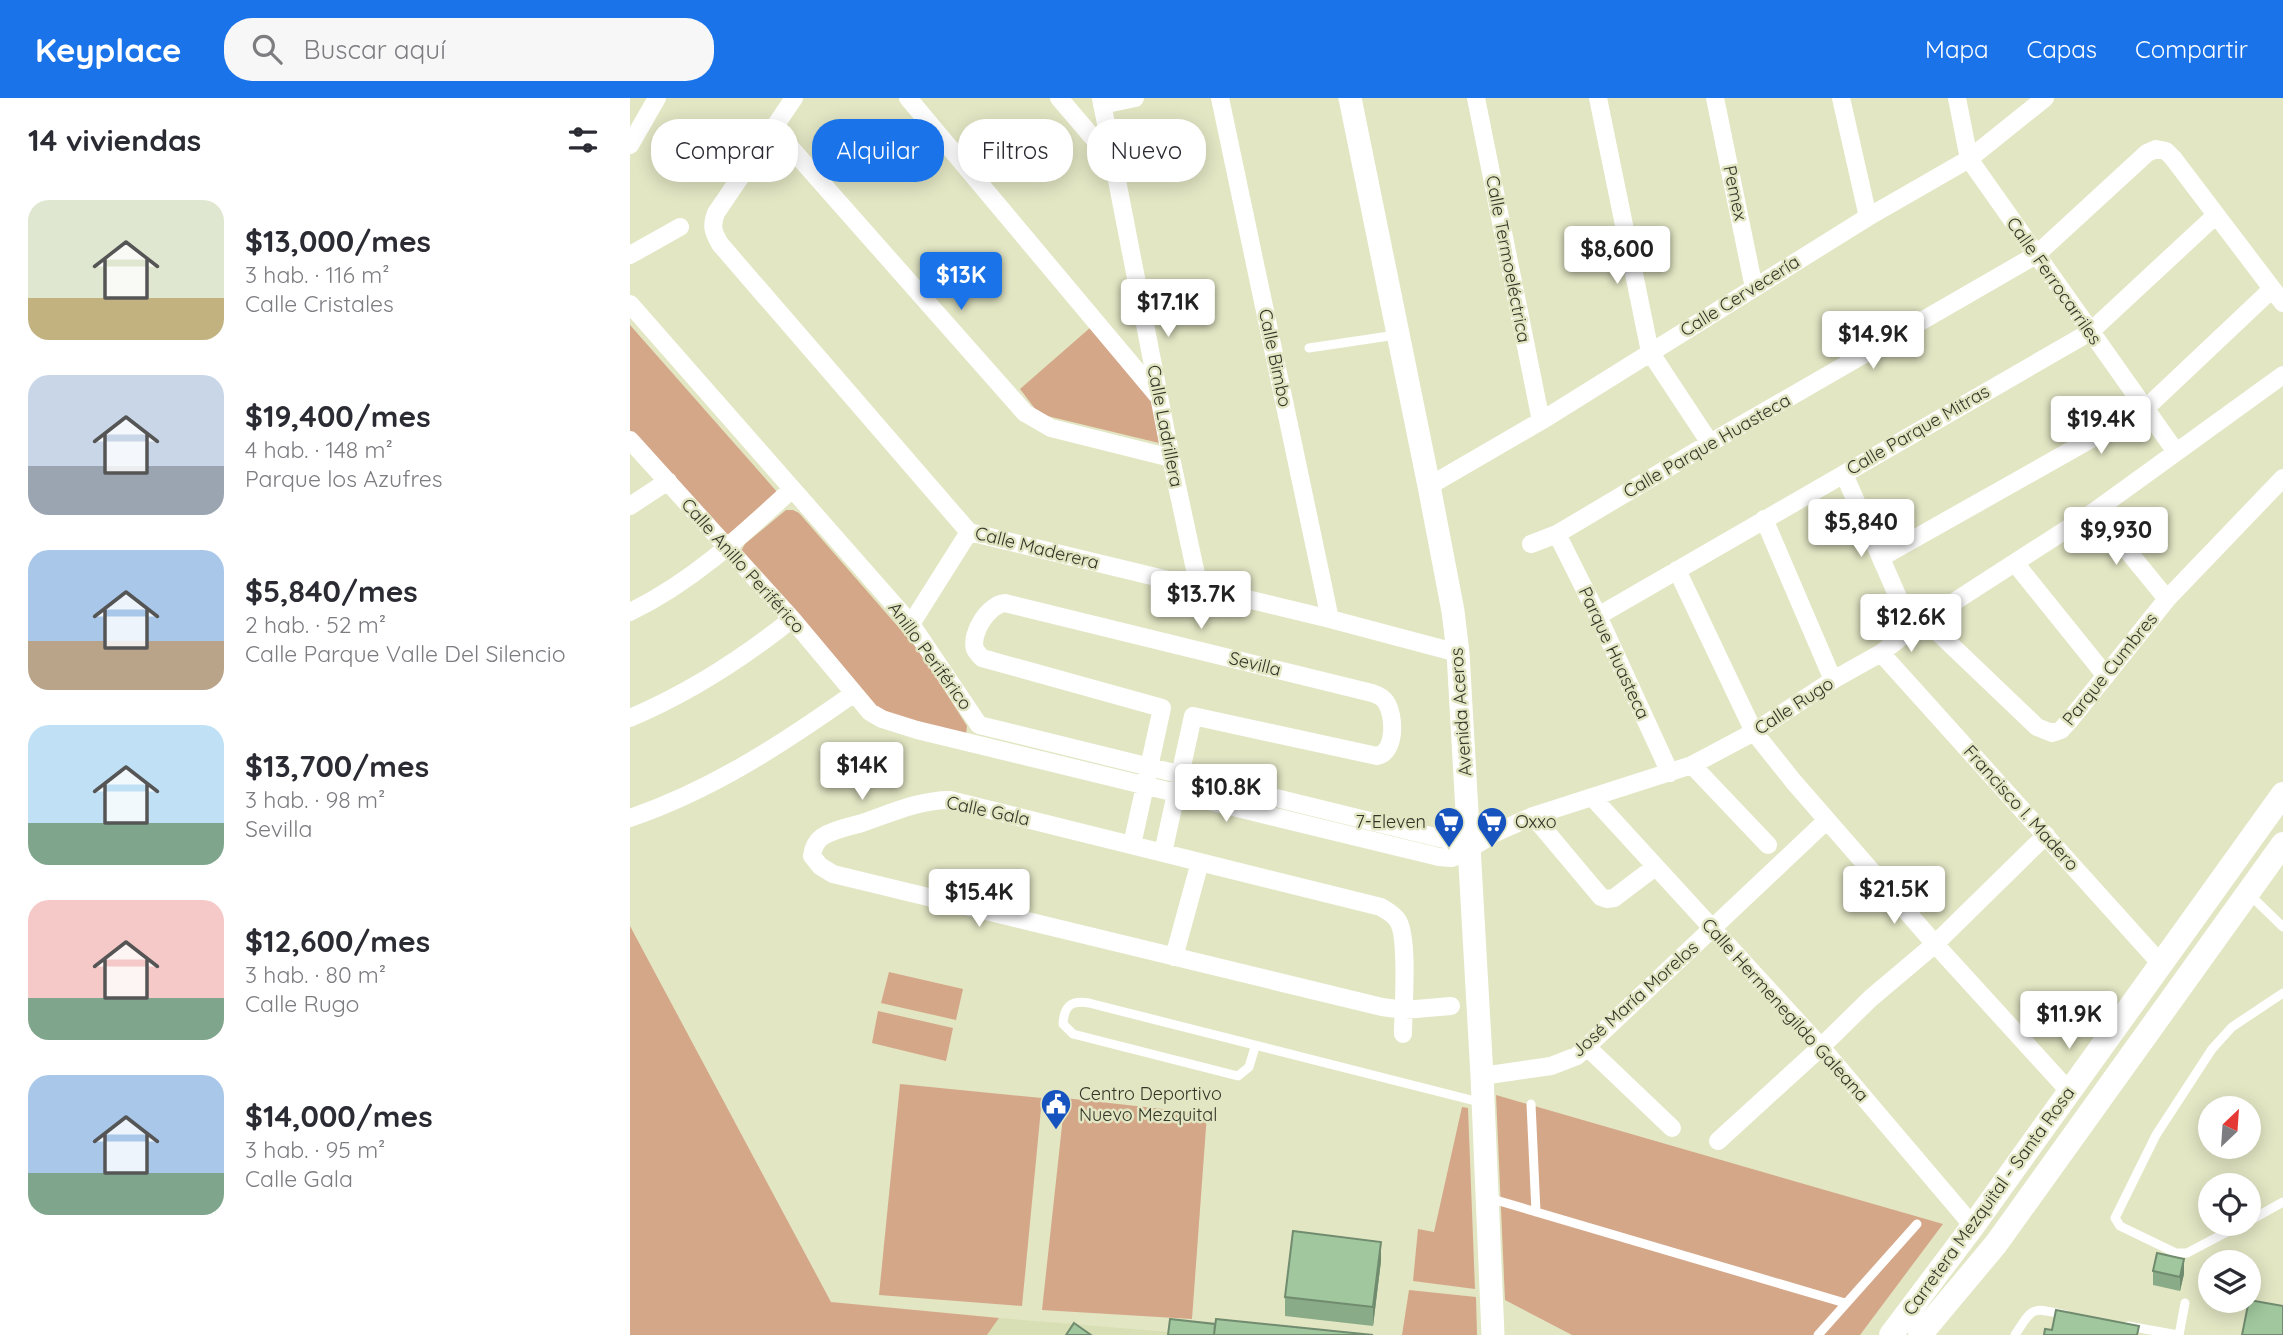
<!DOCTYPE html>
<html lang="es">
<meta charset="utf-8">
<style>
body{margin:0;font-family:Quicksand,sans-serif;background:#f7f7f7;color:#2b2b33;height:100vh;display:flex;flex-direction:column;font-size:26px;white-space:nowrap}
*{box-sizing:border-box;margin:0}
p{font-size:23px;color:#7c7c81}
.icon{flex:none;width:38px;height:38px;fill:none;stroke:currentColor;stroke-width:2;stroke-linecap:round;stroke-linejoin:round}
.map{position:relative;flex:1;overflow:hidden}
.sheet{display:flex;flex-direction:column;background:#fff;width:630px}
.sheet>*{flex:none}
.banner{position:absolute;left:21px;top:21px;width:665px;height:63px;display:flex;gap:14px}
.needle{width:46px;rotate:25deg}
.controls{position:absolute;left:1568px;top:998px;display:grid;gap:14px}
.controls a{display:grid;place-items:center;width:63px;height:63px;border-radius:50%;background:#fff;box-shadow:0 4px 18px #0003;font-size:35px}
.price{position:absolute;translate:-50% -60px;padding:0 16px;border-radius:7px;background:#fff;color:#222;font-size:23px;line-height:46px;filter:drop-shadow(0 2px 4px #0008)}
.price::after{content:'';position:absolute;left:50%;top:42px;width:21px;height:16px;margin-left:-10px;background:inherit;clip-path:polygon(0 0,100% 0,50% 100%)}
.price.current{background:#1a73e8;color:#fff}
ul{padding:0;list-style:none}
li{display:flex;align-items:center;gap:21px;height:175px;padding:0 28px}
li span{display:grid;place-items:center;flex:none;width:196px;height:140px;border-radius:21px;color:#555}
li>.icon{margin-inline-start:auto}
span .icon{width:84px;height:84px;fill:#fffc;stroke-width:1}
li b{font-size:30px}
h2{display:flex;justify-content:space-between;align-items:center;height:84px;padding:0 28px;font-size:30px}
.pill{padding:0 24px;border-radius:28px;background:#fff;box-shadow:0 4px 18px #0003;font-size:24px;line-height:63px}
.pill.current{background:#1a73e8;color:#fff}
header{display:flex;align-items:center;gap:42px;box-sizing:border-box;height:98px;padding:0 35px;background:#1a73e8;color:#fff}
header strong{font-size:33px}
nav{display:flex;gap:38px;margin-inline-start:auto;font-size:24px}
.search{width:490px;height:63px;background:#f7f7f7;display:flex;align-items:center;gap:18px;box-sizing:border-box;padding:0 24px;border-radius:28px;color:#7c7c81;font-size:26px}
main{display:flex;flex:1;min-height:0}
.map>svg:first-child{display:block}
.built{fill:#d9dfb4}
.green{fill:#d5a789}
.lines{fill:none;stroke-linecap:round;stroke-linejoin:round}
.service{stroke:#fff;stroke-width:9}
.minor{stroke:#fff;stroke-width:18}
.tertiary{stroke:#fff;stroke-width:23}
.secondary{stroke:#fff;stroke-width:24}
.wall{fill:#8aab87}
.shaded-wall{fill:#708b6e}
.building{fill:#a0c79d;stroke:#708b6e;stroke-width:2}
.labels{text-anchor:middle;stroke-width:5;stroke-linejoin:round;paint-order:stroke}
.street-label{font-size:18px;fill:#333527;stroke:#e2e6c3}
.poi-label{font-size:18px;fill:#333527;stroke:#e2e6c3;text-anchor:start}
</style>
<header>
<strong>Keyplace</strong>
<div class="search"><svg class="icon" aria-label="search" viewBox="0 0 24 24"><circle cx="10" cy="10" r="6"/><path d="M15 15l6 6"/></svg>Buscar aquí</div>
<nav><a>Mapa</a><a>Capas</a><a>Compartir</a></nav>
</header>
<main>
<section class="sheet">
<h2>14 viviendas<svg class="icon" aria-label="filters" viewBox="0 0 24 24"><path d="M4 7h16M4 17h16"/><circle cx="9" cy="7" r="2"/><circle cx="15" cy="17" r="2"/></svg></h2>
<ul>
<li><span style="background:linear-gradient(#dfe7d0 70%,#c2b280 0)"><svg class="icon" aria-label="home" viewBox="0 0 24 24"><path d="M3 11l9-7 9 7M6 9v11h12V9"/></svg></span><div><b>$13,000/mes</b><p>3 hab. · 116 m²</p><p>Calle Cristales</p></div></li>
<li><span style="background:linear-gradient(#c9d6e8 65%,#9aa5b1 0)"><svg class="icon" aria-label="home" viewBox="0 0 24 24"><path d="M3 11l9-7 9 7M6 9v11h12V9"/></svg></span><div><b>$19,400/mes</b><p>4 hab. · 148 m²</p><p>Parque los Azufres</p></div></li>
<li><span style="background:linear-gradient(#a9c7e8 65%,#b9a48a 0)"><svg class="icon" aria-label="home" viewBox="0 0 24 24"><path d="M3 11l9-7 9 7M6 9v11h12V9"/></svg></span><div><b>$5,840/mes</b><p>2 hab. · 52 m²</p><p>Calle Parque Valle Del Silencio</p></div></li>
<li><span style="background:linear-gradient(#bfe0f5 70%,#7fa58c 0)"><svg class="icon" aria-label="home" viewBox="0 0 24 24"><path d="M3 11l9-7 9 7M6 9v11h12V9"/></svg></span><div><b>$13,700/mes</b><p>3 hab. · 98 m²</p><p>Sevilla</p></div></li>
<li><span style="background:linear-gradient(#f6c9c9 70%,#7fa58c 0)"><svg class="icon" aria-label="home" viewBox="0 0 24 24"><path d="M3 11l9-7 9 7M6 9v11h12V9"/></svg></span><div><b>$12,600/mes</b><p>3 hab. · 80 m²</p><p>Calle Rugo</p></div></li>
<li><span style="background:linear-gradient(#a9c7e8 70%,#7fa58c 0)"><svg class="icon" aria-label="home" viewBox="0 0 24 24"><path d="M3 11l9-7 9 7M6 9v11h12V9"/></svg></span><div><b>$14,000/mes</b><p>3 hab. · 95 m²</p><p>Calle Gala</p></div></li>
</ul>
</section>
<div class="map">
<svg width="1653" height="1237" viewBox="0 0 1653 1237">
<rect width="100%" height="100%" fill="#e2e6c3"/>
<path class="built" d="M369,1220l207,17h-219z"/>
<path class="green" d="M0,227l148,168 -53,47 -95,-106z
M461,229l61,70 7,46 -120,-29 -19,-25z
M156,412h7l6,3 121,139 47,74 -1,9 -92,-24 -134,-158 5,-9z
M0,828l201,376 168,16 -12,17h-357z
M259,874l74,17 -7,31 -75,-17z
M248,913l75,17 -7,33 -74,-18z
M270,986l142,14 -20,208 -143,-11z
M866,997l447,129 -83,111h-288l-67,-35z
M435,1000l142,16 -15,205 -150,-9z
M832,1009l6,1 7,181 -62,-8 5,-52 16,3z
M779,1192l67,7 1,38h-75z"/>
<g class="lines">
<path class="service" d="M679,250l87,-13
M1619,796l34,33
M625,949l-6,20 -11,9 -165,-42 -10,-10c1,-18 8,-24 26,-21l394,100
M901,1006l5,108
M859,1100l356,105
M1619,1123l34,-19
M1614,1125l-57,30h-11l-56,-27 -5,-8 41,-83 56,-86 20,-22 51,-34
M1498,1228l50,9
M1188,1237l99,-111
M1385,1237c19,-30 17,-27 51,-20
M1549,1237l6,-32"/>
<path class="minor" d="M164,0l-78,115c-5,13 -3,19 4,31l249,288 361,87 128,34
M278,0l250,298
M429,0l53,62
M471,0l70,360 28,130
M590,0l110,521
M846,0l65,323
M968,0l52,254 60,91
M1085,0l39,190
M1211,0l27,119
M1327,0l12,61 207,293
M472,7l33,-7
M144,31l251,284 26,15 120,30
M0,47l27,-47
M0,157l50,-28
M0,206l281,320 68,101 456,112 18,4 29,-1
M0,342l162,179 78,93 12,7 35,11 522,127 13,1 10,-4 33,-21 38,-17 159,-51 62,-33 79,-52 48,-27 31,-24 183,-118 188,-136
M1214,376l68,155
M799,388l112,-65 327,-204 101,-58 76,-61
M0,408l38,-25
M1465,413l72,88
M1134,421l69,161
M927,436l41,82 72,157
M901,446l26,-10 153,-91 326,-188 111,-102 9,-4 10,2 7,7 110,145
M1252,459l264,-149 126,-119
M1385,465l91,113
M1047,472l77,162 39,49 142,163 134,147
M0,514c62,-30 111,-76 161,-122
M968,518l492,-284 126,-117
M1296,523l111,106 15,6 9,-3 9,-10 97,-121 116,-121
M281,526l58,-92
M1251,555l280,311
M0,620c59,-25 112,-59 162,-99
M1062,667l76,80
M962,699l229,250 152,179
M903,718l68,81 6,2 7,-1 41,-31
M0,720c82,-28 152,-74 223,-124
M502,747l30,-137 -180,-50c-2,-2 -6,-7 -7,-9 -5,-16 14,-45 30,-46l367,90c6,2 11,4 14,9 9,14 10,50 -9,54l-184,-40 -30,137
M544,859l26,-95
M773,936c0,-23 6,-96 -5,-113 -4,-7 -11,-10 -17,-14l-431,-107c-32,0 -61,14 -91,24 -12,3 -26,6 -37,13 -7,5 -9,11 -10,19l8,10 13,8 549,133 22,3 47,-4
M957,949l85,81
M852,978l69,-10 26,-10 250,-236
M1088,1043l103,-94 50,-49 64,-54 111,-109"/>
<path class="tertiary" d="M720,0l79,388 24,125 5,42 24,423 11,259"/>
<path class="secondary" d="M1261,1237l82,-109 310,-432
M1290,1237l76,-91 287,-400"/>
</g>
<path class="wall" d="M751,1163l-8,65 -88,-10v-19z
M1523,1173l31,3 -4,17 -27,-6z"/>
<path class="shaded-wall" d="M751,1144v19l-8,65v-19z
M1554,1161v15l-4,17v-14z"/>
<path class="building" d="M663,1133l88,11 -8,65 -88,-10z
M1527,1155l27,6 -4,18 -27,-6z
M1619,1202l34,6v29h-41z
M1426,1212l83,16 -2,9h-93l1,-6 7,1z
M540,1221l45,5 -1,11h-46z
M586,1221l157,16h-159z
M444,1225l17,12h-25z"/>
<defs>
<g id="supermarket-pin" transform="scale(1.575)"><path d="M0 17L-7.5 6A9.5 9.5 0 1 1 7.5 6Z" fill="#1653bf" stroke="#e2e6c3"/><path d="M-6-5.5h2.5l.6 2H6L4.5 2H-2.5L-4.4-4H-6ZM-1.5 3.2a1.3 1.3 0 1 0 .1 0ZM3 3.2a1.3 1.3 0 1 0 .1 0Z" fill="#fff"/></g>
<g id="civic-pin" transform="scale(1.575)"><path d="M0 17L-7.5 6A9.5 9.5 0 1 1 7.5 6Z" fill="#1653bf" stroke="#e2e6c3"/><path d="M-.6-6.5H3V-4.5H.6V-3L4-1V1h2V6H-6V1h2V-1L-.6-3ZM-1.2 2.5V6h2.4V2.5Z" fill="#fff"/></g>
</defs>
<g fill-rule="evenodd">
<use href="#supermarket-pin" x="819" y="724"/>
<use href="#supermarket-pin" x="862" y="724"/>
<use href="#civic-pin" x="426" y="1006"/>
</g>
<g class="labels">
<g class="street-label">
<text transform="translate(1105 95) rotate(78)" y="6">Pemex</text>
<text transform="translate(878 161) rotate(79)" y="6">Calle Termoeléctrica</text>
<text transform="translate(1424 183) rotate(55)" y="6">Calle Ferrocarriles</text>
<text transform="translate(1110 198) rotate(-32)" y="6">Calle Cervecería</text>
<text transform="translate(645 260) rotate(78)" y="6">Calle Bimbo</text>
<text transform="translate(535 328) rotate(79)" y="6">Calle Ladrillera</text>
<text transform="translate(1288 332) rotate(-30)" y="6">Calle Parque Mitras</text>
<text transform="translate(1077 348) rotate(-30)" y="6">Calle Parque Huasteca</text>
<text transform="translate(407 450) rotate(14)" y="6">Calle Maderera</text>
<text transform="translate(113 468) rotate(48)" y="6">Calle Anillo Periférico</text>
<text transform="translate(984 555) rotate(65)" y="6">Parque Huasteca</text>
<text transform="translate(300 558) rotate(54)" y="6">Anillo Periférico</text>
<text transform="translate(625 566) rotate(14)" y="6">Sevilla</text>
<text transform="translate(1480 571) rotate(-51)" y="6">Parque Cumbres</text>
<text transform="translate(1164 608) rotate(-33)" y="6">Calle Rugo</text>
<text transform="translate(831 614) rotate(-94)" y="6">Avenida Aceros</text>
<text transform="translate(1391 710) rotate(48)" y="6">Francisco I. Madero</text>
<text transform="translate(358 713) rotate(12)" y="6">Calle Gala</text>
<text transform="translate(1005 901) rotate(-42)" y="6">José María Morelos</text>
<text transform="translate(1155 912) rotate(48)" y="6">Calle Hermenegildo Galeana</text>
<text transform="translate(1359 1103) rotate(-54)" y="6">Carretera Mezquital - Santa Rosa</text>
</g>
<g class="poi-label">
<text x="796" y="730" text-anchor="end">7-Eleven</text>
<text x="885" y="730">Oxxo</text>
<text x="449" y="1002">Centro Deportivo<tspan x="449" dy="21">Nuevo Mezquital</tspan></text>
</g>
</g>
</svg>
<div class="controls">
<a><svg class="needle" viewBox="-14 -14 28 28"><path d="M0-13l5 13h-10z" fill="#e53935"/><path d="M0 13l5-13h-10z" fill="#7c7c81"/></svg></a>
<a><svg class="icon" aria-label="locate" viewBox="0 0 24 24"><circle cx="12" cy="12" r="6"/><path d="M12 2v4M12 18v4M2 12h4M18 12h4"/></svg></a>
<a><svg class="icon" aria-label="layers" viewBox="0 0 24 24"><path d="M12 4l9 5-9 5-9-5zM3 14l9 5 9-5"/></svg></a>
</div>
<b class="price" style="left:987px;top:188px">$8,600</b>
<b class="price current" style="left:331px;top:214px">$13K</b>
<b class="price" style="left:538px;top:241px">$17.1K</b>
<b class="price" style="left:1243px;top:273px">$14.9K</b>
<b class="price" style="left:1471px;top:358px">$19.4K</b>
<b class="price" style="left:1231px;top:461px">$5,840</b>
<b class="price" style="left:1486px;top:469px">$9,930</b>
<b class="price" style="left:571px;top:533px">$13.7K</b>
<b class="price" style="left:1281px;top:556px">$12.6K</b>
<b class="price" style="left:232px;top:704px">$14K</b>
<b class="price" style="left:596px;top:726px">$10.8K</b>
<b class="price" style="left:1264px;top:828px">$21.5K</b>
<b class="price" style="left:349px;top:831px">$15.4K</b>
<b class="price" style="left:1439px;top:953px">$11.9K</b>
<div class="banner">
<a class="pill">Comprar</a>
<a class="pill current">Alquilar</a>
<a class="pill">Filtros</a>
<a class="pill">Nuevo</a>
</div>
</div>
</main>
